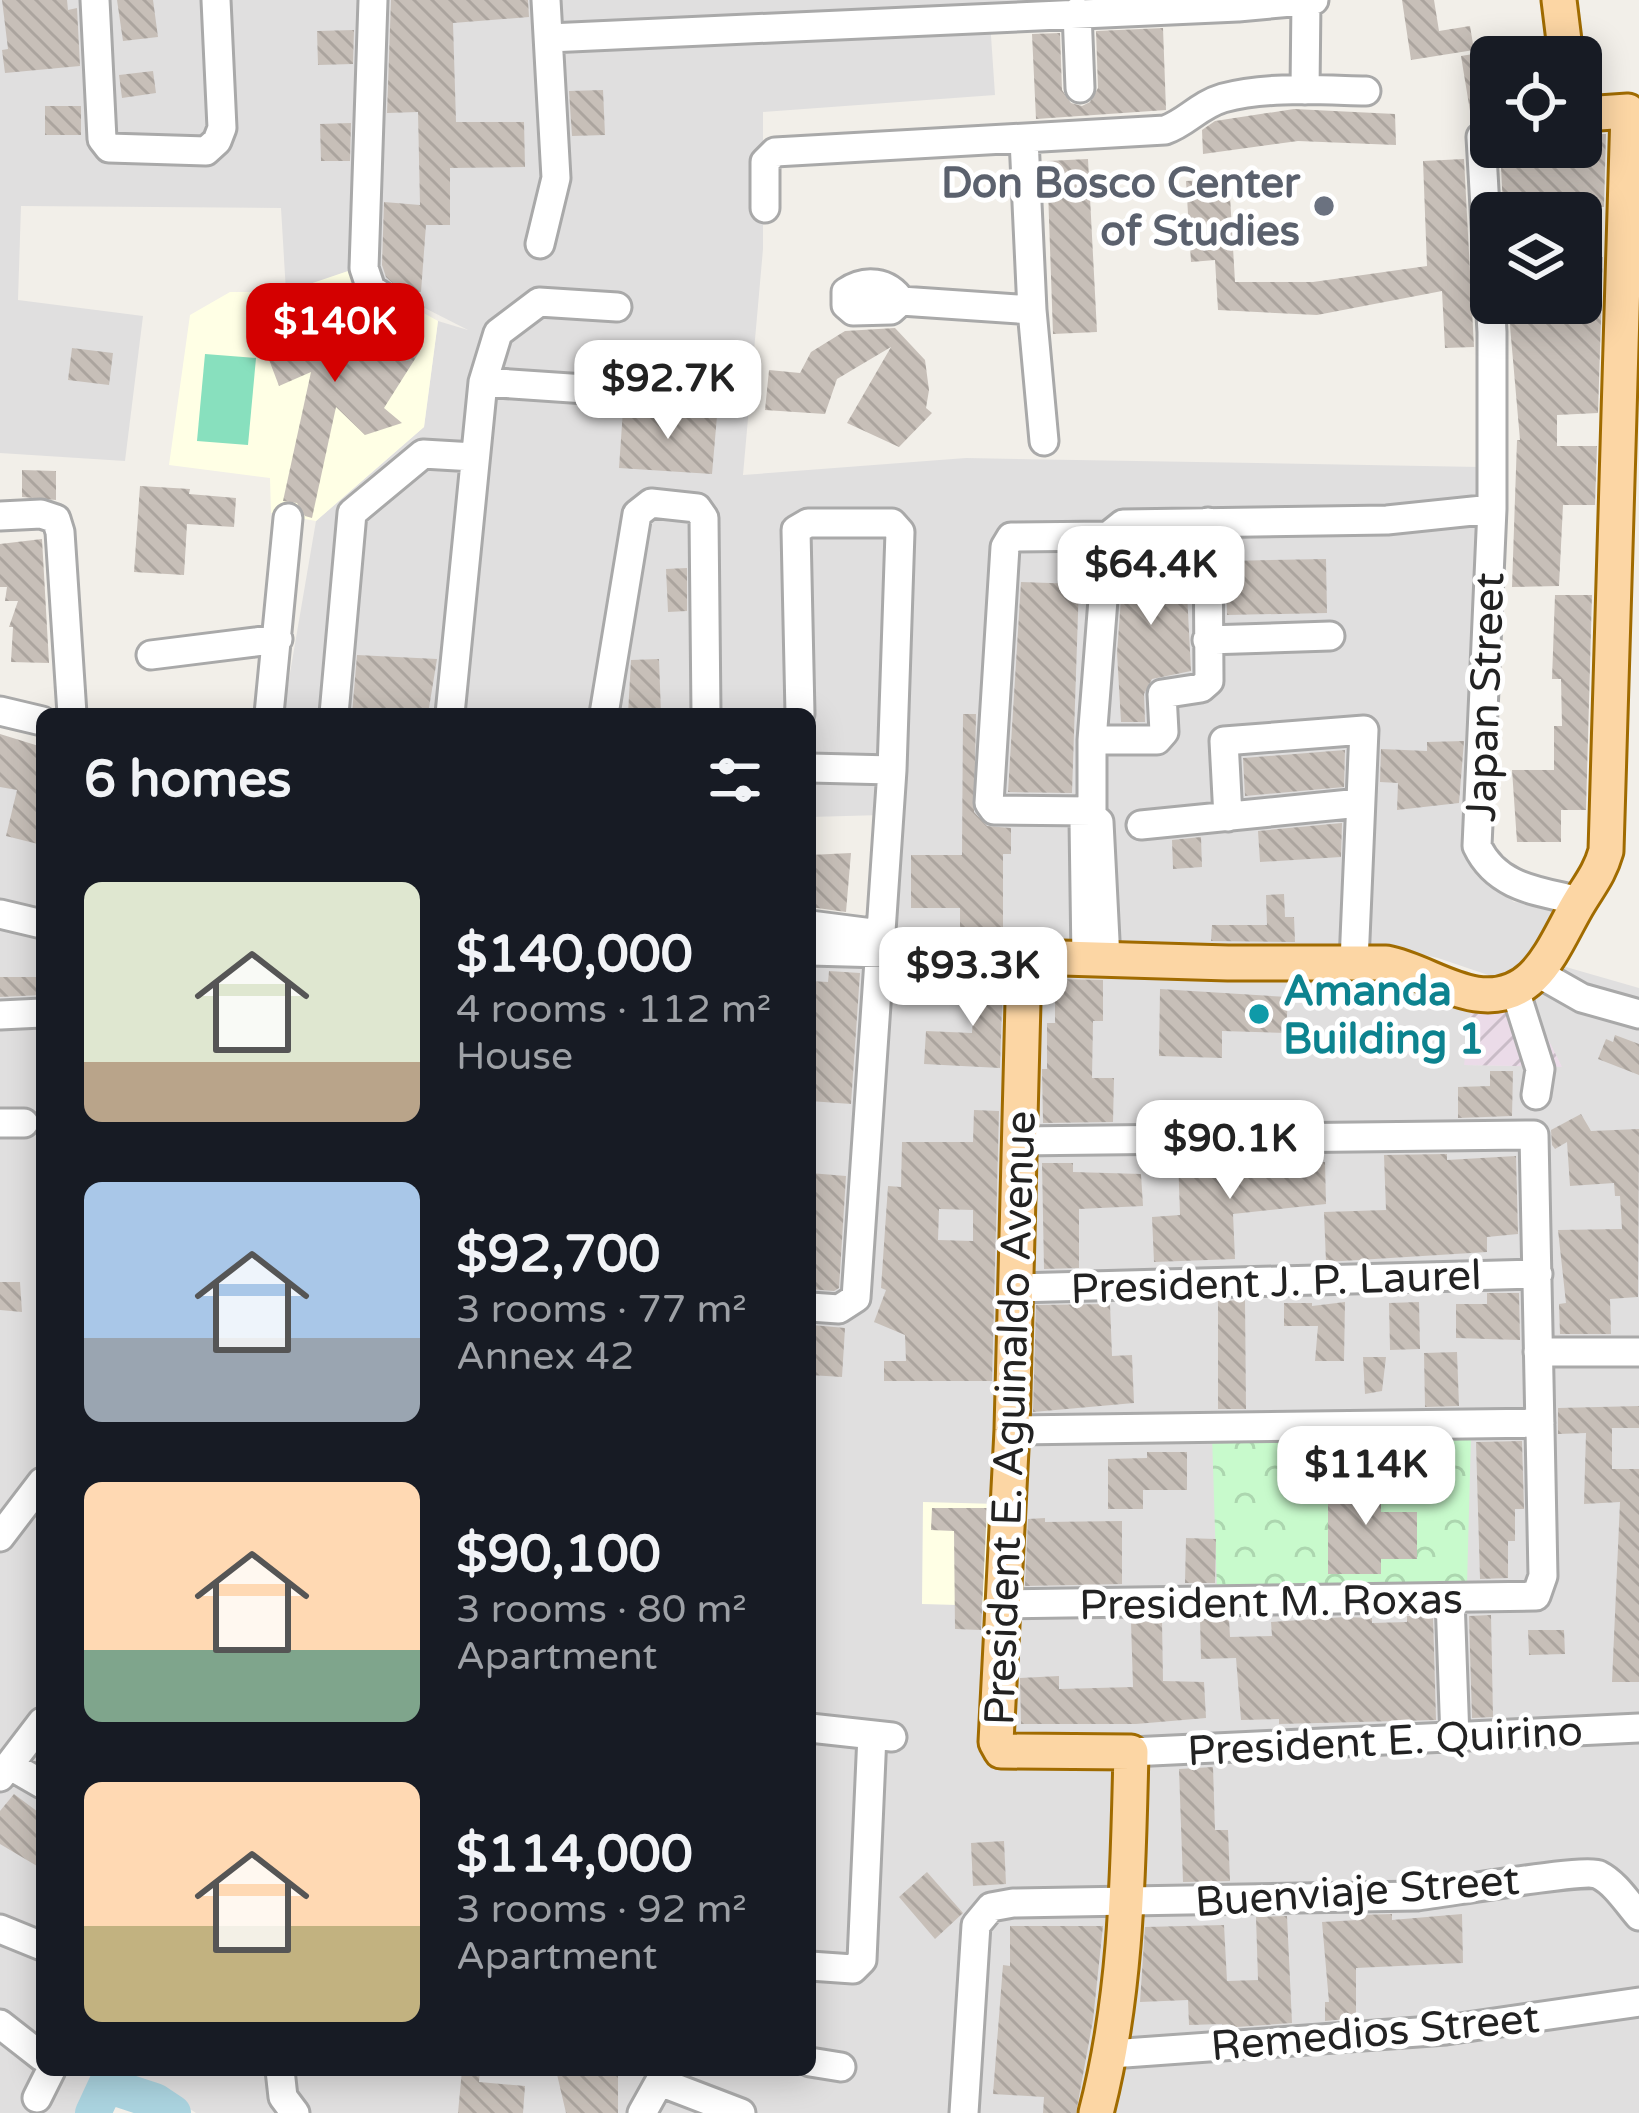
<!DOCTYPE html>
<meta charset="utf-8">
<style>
body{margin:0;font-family:"Varela Round",sans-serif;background:#20242c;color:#f1f3f6;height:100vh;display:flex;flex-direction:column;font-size:45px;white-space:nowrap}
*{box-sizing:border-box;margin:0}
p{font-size:39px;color:#9ea1a6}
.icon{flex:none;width:66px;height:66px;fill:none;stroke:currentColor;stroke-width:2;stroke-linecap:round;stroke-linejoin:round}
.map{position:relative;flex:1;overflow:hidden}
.sheet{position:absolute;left:36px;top:708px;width:780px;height:1368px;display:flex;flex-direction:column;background:#171b24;border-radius:18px;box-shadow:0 6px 30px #0003}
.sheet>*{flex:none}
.tools{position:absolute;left:1470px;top:36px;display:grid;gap:24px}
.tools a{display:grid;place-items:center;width:132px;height:132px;border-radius:18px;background:#171b24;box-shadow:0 6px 30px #0003;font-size:60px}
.price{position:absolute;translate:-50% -102px;padding:0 27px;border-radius:24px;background:#fff;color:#222;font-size:39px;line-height:78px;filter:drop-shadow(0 3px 6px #0008)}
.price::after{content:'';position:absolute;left:50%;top:72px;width:36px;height:27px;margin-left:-18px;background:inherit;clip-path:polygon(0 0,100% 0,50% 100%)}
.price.current{background:#d40000;color:#fff}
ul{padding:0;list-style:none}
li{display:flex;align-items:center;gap:36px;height:300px;padding:0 48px}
li span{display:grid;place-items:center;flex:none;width:336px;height:240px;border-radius:18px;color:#555}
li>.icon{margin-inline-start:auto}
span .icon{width:144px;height:144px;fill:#fffc;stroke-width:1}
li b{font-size:51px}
h2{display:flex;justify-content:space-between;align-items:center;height:144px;padding:0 48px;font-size:51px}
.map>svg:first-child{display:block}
.residential{fill:#e0dfdf}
.industrial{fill:url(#industrial-furrows)}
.education{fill:#ffffe5}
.park{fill:url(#park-crowns)}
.pitch{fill:#88e0be}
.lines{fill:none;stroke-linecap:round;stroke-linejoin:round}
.river{stroke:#aad3df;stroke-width:36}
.building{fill:url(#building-back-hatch);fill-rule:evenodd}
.minor-casing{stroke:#a9a9a9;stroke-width:33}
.major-casing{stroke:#a06b00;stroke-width:39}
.minor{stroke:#fff;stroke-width:27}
.major{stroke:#fcd6a4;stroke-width:33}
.worship-dot{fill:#6b7280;stroke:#fff;stroke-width:4.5}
.culture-dot{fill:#0f9aa8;stroke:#fff;stroke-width:4.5}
.labels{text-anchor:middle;stroke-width:10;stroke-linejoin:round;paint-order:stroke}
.worship-label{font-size:42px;font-weight:bold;fill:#5b616d;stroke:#fff;text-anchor:end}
.street-label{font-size:42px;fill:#222;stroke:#fff}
.culture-label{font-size:42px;font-weight:bold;fill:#0d838f;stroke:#fff;text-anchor:start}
</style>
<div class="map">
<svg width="1639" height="2113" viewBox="0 0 1639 2113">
<defs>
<pattern id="industrial-furrows" width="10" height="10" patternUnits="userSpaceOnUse" patternTransform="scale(3)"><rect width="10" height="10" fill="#ebdbe8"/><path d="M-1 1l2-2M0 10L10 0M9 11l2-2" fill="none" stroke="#c9bcc7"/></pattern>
<pattern id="park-crowns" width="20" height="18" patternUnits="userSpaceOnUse" patternTransform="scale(3)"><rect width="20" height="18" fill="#c8facc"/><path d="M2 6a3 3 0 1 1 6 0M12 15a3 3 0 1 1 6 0" fill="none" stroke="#acd6af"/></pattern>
<pattern id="building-back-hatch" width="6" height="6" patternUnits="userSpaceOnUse" patternTransform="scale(3)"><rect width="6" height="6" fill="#c7bfb8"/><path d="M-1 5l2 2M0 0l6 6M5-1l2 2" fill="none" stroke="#aba49e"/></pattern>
</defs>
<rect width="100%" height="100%" fill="#f2efe9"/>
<path class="residential" d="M0,0h1133l-144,6 6,89 -232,17v137l-20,226 223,-17 514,9 -10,396 44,39 47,4 -40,66 -27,5 -56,-19 -39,-8 -280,-3 -111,-6v115h26l7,-88 335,5 96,30 -7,62 96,1 -33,-67 31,-34 80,23v1125h-1443l-27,-18 -64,-24 -19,42h-86v-1330l42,10v1277h768v-1134h61l11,-121 -72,2v-103h-527l33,-193 108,-94 14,-106 30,9 -114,-58 -68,20 -5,-84 -260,-2 -3,94 125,16 -18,145 -125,-8z"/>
<path class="industrial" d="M1528,999l34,68 -98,-2 8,-62z"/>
<path class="education" d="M348,271l90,50 -14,106 -108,94 -45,-8 -1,-35 -101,-13 21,-150 40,-23h56z
M923,1502l76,2 -6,102 -71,-2z"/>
<path class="park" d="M1471,1434l-4,152 -250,7 -5,-158z"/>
<path class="pitch" d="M205,354l51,4 -8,87 -51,-4z"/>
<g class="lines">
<path class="river" d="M93,2113l13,-28 49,16 18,12"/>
</g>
<path class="building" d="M2,0h65l1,10 9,-2 3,58 -75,7 -3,-23 6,-1z
M117,0h36l5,37 -35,4z
M391,0h137l1,17 -76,6 3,99h68l1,45 -75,1v57h-24l-5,67 -21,-2 -14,-13 -4,-12 2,-63 36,3 -2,-93 -31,1z
M1402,0h32l5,31 31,-5 4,24 -63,10z
M1163,28l3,82 -130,9 -4,-85 28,-1 2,57 9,13 11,3 8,-4 8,-14 -2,-57z
M354,30l-1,34 -35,1 -1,-34z
M1491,51v57l-21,3 -9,-55z
M153,71l3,22 -34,5 -3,-23z
M603,90l2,45 -33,1 -3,-45z
M45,106h36v29h-36z
M1294,109l101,5 1,31 -98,-4 -95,13 -1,-24 13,-9z
M351,123l-1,38h-29l-1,-37z
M1581,134h25l-2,73h-101l-3,-60h81z
M1088,159l9,173 -44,2 -6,-173z
M1464,159l10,188 -29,1 -3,-57 -125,24 -99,-5 -3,-50 -24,2 -5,-81 43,-2 6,103h78l114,-16 -4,-105z
M1581,257h22l-5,156 -41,2v31h40l-2,59h-32l-4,81 -47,1 5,-147h3l-12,-137h73z
M338,304l42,29 3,-4 37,22 -36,57 18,15 -37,12 -29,-28 -24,111 -7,-2 -8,-13 -14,-2 28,-129 -32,14 -19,-50z
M895,328l30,32 4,30 -3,18 6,5 -33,34 -52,-24 44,-76 -54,32 -12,35 -60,-4 4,-40 31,3 11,-21 34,-21z
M72,348l41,5 -4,32 -41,-5z
M623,410l94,6 -5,58 -93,-6z
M22,470l34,1v29l-34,-3z
M140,486l50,3 -1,5 47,4 -2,29 -47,-3 -3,51 -50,-3z
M42,539l7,124 -38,-1 2,-35h-4l9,-26h-13l2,-14h-7v-43z
M1185,554l6,117 -39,8 -8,15 1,28h-24l-4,-69 7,-95z
M1326,559l1,54 -100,2 -1,-54z
M687,568v43l-19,1 -2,-43z
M1021,582l58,2 -7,209 -64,-1z
M1555,595h37l-6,215h-25v32h-44l-5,-72h42v-44h8l-1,-47h-9z
M357,655l80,4 -9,55h-76z
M659,659l2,55h-33l3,-54z
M963,714h13l-2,98 13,14 24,2v26h-8v81h-43v-27h-49v-53h51z
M0,734l42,13v98l-36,-9 11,-46 -17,-3z
M1464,741l-5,62 -62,7 1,-27 -18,-1 1,-33 46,2v-9z
M1345,750l-1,37 -99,9 -2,-38z
M1342,823l-1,34 -81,5 -2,-31z
M1201,837l1,30 -29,2 -1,-29z
M851,853l-5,59 -36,-5v-52z
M1284,894l1,23h9l1,25 -84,-1 1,-16h55l-1,-30z
M829,971l31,2 -9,131 -41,-3 6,-89 -6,-1v-30l18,1z
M901,971l33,1v33l-34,-1z
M964,975l39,1 -3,92 -76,-4 2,-33 46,2 2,-33h-10z
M0,977h42v18l-42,2z
M1055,979l48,1v41h-10l-1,57h22l-1,44 -70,1 -1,-54h5v-46h8z
M1160,989l128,8 -2,36 -64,-2v27l-63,-2z
M1615,1035l24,9v31l-41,-16 8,-20 7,3z
M1490,1071h23l-1,45 -54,2v-31l32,-1z
M974,1110l25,1 -7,270h-108v-20h22l-1,-26 -31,-13 12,-32 -5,-2 7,-102 13,1 1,-45h71zM939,1209l34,1v31l-35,-1z
M1581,1114l10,17 48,-2 -1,168 -28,2 1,35h-51l-1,-30 7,-1 -8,-73 64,-1 -2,-33h-5l-1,-13 -44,3 -3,-44 -12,7 -3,-4 -1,-15z
M1447,1154v6l69,-4 2,78 -31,3v15l-161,10 -2,-50 62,-2 -2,-55z
M1251,1156l34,2v6l40,-2 1,42 -93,10 2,45 -81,3 -2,-45 28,-2 -2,-58z
M1042,1163h31v9l68,2 2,32 -64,3v59l-35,1z
M810,1173l36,3 -7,112 -5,3 -24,-2z
M0,1282h20l2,30 -22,-2z
M1487,1293h32l1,47 -64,-2v-34h31z
M1245,1300l1,109h-28v-108z
M1345,1302l-1,59h-29l3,-35h-34v-23h28v3z
M1419,1302l1,47 -30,1 -1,-47z
M1110,1304l2,52 20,-1 2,48 -101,9 3,-107z
M812,1325l33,3 -3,49 -32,-2z
M1457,1352l2,54 -34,1 -1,-54z
M1363,1357h23l-4,34 -17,3z
M1639,1406v22h-27v41h27v213h-27l8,-180 -36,2 2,-71 -28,1v-26z
M1522,1441l2,68h-9v32h-7v37l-28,1 -4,-137z
M1147,1452h40v38h-44v19h-35v-50l39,-1z
M1381,1476v36h36v47h-36v15h-53v-97z
M932,1508h55l-6,122 -26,-1 -1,-98 -23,-1z
M1045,1518v4l77,-1v63l-97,2 3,-67z
M1186,1538l30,1 -1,44h-30z
M1491,1615l2,102 -21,1 -3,-102z
M1407,1616h26l3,104 -157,4v-5l-38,1 -5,-62 -35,1 -1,-40h29l1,18 42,-1 -1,-14 74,-5 27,1v5l35,-1z
M1162,1621l1,60 41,1 2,36 -70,6h-115l-1,-46 39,-2v13l74,-2 -2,-65z
M1528,1630h36l1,24 -36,1z
M1213,1767l2,63h13l2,51 -47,1 -4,-113z
M14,1794l28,21v54l-42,-25v-33z
M1004,1841l2,43 -33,2 -2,-43z
M927,1872l36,41 -28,26 -36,-42z
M1392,1914v6l70,-6 1,49 -107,5v50l-31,3v-19h4l-7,-80 36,-2v-5z
M1287,1916l5,107 -70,5v-4l-33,1 -1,-25 -48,2 5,-75 79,-2 3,56 31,-1 -2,-63z
M1010,1926h93l-10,94 -17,93h-33l1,-16 -51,-3 10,-129 7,1z
M462,2070h18l-1,12 46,4 -2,27h-65z
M556,2070h62v43h-52z"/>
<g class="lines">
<g class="minor-casing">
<path id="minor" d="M95,0l7,139 7,9 97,3 11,-10 5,-13 -6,-128
M373,0l-9,268 7,21 12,8
M1077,12l3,76
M549,38l689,-31 76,-7
M1305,90l1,-90
M1491,129l-10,8 11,195v177l-15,337c20,42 61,45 103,55
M1024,139l8,171 12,131
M765,208v-46l10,-10 390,-22c21,-7 34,-25 58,-32 44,-12 97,-8 143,-7
M540,244l16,-66 -10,-178
M901,301l-10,9 -38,1 -7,-6v-13c19,-13 42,-11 55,9l131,9
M483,382l235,16
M0,516l41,-2 15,5 4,13 12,182
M1207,640l123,-4
M151,655l127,-16
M0,711l42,10
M269,714l19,-196
M334,714l18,-201 71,-59 51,3
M450,714l33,-332 15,-49 41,-31 78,5
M604,714l33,-200 14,-11 46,5 7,10 2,196
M800,714l-4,-184 12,-7h84l8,9 -8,238 -36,528 -17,11 -29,-2
M1092,740h65l7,-8 -2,-38 39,-6 8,-7 -1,-159
M810,768l82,2
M1092,811l-98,-1 -5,-7 16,-256 6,-10 97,-1 15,-12 264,-4 105,-11
M1092,816v-76l16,-204
M1228,817l-4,-76 140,-11 -10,232
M1141,825l219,-22
M0,914l42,10
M810,925l70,9
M810,951l219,6
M1086,959l-2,-138 8,-5 7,6 7,138
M1538,973l44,25 57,16
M1515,990l25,79 -4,26
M0,1015l42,-2
M0,1123h24
M1015,1288l523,-14
M1538,1352h101
M1012,1430l528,-7
M0,1537l42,-55
M1450,1598l5,141
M1005,1604l531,-8 7,-20 -9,-441 -516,6
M810,1728l82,9
M1131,1752l508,-24
M9,1765l33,19
M0,1777l42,-55
M0,1929l42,17
M810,1966l43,3 9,-9 10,-225
M0,2024l42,33
M1111,2054l335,-24 193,-28
M810,2062l31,5
M280,2070l3,27 12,16
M660,2082l81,31
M37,2098l14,-28
M642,2113l24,-43
M964,2113l12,-188 15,-18 22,-4 404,-7c27,-3 169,-28 182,-21 16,8 28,27 40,41"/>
</g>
<g class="major-casing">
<path id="major" d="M1559,0l7,57
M1096,2113c31,-119 32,-239 35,-361l-130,-1 -5,-9 16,-312 12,-467 5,-6 199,6h158c31,6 59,26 90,31 62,9 78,-51 104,-93 11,-18 20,-29 26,-50l22,-740 -44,3 -3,-6"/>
</g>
<use href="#minor" class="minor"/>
<use href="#major" class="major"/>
</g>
<circle class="worship-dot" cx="1324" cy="206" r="12"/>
<circle class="culture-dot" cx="1259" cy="1014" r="12"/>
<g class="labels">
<g class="worship-label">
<text x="1300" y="197">Don Bosco Center<tspan x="1300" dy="48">of Studies</tspan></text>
</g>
<g class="street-label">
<text transform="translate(1484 697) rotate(-88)" y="15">Japan Street</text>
<text transform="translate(1276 1281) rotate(-2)" y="15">President J. P. Laurel</text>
<text transform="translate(1009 1418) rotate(-88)" y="15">President E. Aguinaldo Avenue</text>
<text transform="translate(1271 1601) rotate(-1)" y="15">President M. Roxas</text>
<text transform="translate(1385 1740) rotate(-3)" y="15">President E. Quirino</text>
<text transform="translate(1357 1890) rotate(-4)" y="15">Buenviaje Street</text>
<text transform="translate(1375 2031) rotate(-5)" y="15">Remedios Street</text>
</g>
<g class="culture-label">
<text x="1283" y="1005">Amanda<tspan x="1283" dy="48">Building 1</tspan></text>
</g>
</g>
</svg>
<div class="tools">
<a><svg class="icon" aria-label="locate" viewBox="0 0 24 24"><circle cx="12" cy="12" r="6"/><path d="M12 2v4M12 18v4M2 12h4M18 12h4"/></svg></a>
<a><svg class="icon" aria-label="layers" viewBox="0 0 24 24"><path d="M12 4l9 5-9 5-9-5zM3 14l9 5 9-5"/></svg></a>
</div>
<b class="price current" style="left:335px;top:385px">$140K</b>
<b class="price" style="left:668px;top:442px">$92.7K</b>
<b class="price" style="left:1151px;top:628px">$64.4K</b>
<b class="price" style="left:973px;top:1029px">$93.3K</b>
<b class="price" style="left:1230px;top:1202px">$90.1K</b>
<b class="price" style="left:1366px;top:1528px">$114K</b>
<section class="sheet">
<h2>6 homes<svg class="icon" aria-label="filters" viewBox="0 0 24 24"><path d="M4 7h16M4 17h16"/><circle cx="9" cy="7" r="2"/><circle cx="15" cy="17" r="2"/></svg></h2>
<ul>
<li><span style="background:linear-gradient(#dfe7d0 75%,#b9a48a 0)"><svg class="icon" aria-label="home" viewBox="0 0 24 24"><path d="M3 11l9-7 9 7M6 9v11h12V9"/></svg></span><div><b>$140,000</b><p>4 rooms · 112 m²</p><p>House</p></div></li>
<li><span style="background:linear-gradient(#a9c7e8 65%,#9aa5b1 0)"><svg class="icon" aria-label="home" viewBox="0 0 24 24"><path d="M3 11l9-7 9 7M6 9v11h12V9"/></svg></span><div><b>$92,700</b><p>3 rooms · 77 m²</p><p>Annex 42</p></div></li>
<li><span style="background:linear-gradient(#ffd9b3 70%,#7fa58c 0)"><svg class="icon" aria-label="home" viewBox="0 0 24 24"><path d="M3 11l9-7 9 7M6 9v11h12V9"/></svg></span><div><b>$90,100</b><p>3 rooms · 80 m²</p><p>Apartment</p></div></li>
<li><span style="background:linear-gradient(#ffd9b3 60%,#c2b280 0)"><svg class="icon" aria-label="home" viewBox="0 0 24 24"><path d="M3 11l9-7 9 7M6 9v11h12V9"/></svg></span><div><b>$114,000</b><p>3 rooms · 92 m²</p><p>Apartment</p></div></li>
</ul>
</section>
</div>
